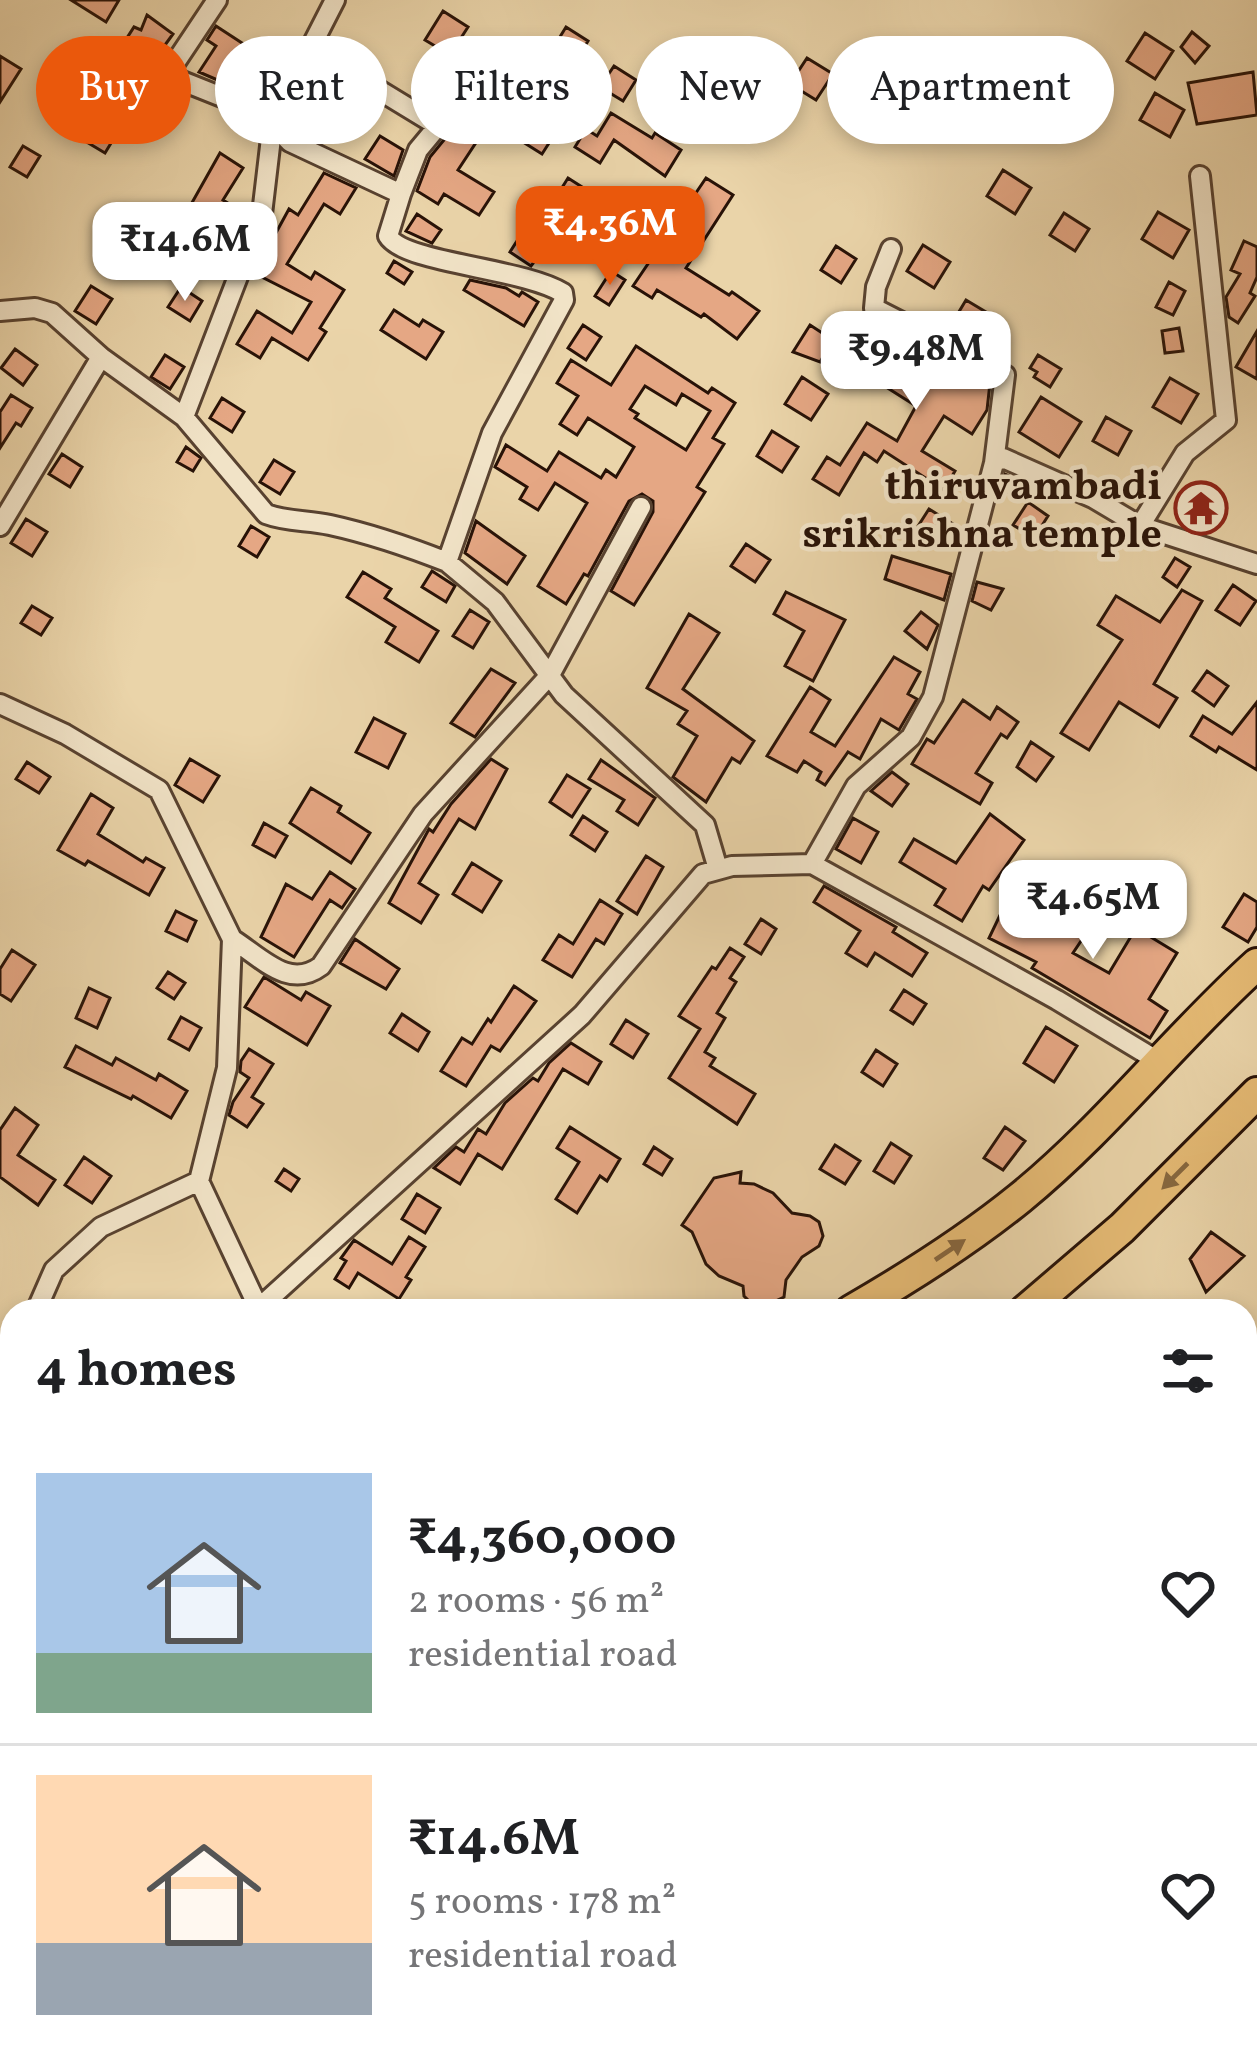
<!DOCTYPE html>
<meta charset="utf-8">
<style>
body{margin:0;font-family:Vollkorn,serif;background:#f6f6f6;color:#202124;height:100vh;display:flex;flex-direction:column;font-size:45px;white-space:nowrap}
*{box-sizing:border-box;margin:0}
p{font-size:39px;color:#757577}
.icon{flex:none;width:66px;height:66px;fill:none;stroke:currentColor;stroke-width:2;stroke-linecap:round;stroke-linejoin:round}
.map{position:relative;flex:1;overflow:hidden}
.panel{position:absolute;left:0px;top:1299px;width:1257px;height:771px;display:flex;flex-direction:column;background:#fff;border-radius:36px 36px 0 0;box-shadow:0 6px 18px #0003}
.panel>*{flex:none}
.hud{position:absolute;left:36px;top:36px;width:1185px;height:108px;display:flex;gap:24px}
.price{position:absolute;translate:-50% -102px;padding:0 27px;border-radius:24px;background:#fff;color:#222;font-size:39px;line-height:78px;filter:drop-shadow(0 3px 6px #0008)}
.price::after{content:'';position:absolute;left:50%;top:72px;width:36px;height:27px;margin-left:-18px;background:inherit;clip-path:polygon(0 0,100% 0,50% 100%)}
.price.selected{background:#ea580c;color:#fff}
ul{padding:0;list-style:none}
li{display:flex;align-items:center;gap:36px;height:300px;padding:0 36px}
li+li{border-top:3px solid #e0e0e0}
li span{display:grid;place-items:center;flex:none;width:336px;height:240px;border-radius:0px;color:#555}
li>.icon{margin-inline-start:auto}
span .icon{width:144px;height:144px;fill:#fffc;stroke-width:1}
li b{font-size:51px}
h2{display:flex;justify-content:space-between;align-items:center;height:144px;padding:0 36px;font-size:51px}
.pill{padding:0 42px;border-radius:54px;background:#fff;box-shadow:0 6px 18px #0003;font-size:42px;line-height:108px}
.pill.selected{background:#ea580c;color:#fff}
.map>svg:first-child{display:block}
.building{fill:#e5a784;stroke:#281207;stroke-width:3;fill-rule:evenodd}
.lines{fill:none;stroke-linecap:round;stroke-linejoin:round}
.minor-casing{stroke:#584230;stroke-width:24}
.trunk-casing{stroke:#281207;stroke-width:36}
.minor{stroke:#f1e3c7;stroke-width:18}
.trunk{stroke:#e5ba74;stroke-width:30}
.oneway{fill:#86663e}
.labels{text-anchor:middle;stroke-width:9;stroke-linejoin:round;paint-order:stroke}
.poi-label{font-size:42px;font-weight:bold;fill:#281207;stroke:#f1e3c7;text-anchor:end}
</style>
<div class="map">
<svg width="1257" height="2069" viewBox="0 0 1257 2069">
<rect width="100%" height="100%" fill="#ead4a9"/>
<filter id="stains"><feTurbulence type="fractalNoise" baseFrequency=".00167" numOctaves="4"/><feColorMatrix values="0 0 0 0 .2 0 0 0 0 .09 0 0 0 0 .02 0 0 0 .5 -.17"/></filter>
<radialGradient id="worn" r=".72"><stop offset=".6" stop-color="#630" stop-opacity="0"/><stop offset="1" stop-color="#630" stop-opacity=".3"/></radialGradient>
<path class="building" d="M71,0h48l-13,22z
M443,11l25,16 -18,28 -25,-15z
M147,15l26,19 -24,33 -31,-15 16,-25 7,3z
M216,26l29,19 -14,22 7,4 -9,14 -30,-13 17,-26 -9,-6z
M566,27l22,14 -11,18 -22,-14z
M1192,32l17,14 -14,17 -14,-16z
M1145,33l28,18 -18,28 -28,-18z
M0,56l21,13 -21,33z
M807,58l26,16 -17,26 -26,-16z
M614,66l22,14 -13,21 -23,-14z
M1253,72l4,43 -60,9 -9,-41z
M534,75l20,13 -10,17 -21,-13z
M686,83l26,16 -16,25 -25,-16z
M342,84l32,21 -15,25 -33,-21z
M1155,93l29,17 -14,27 -30,-17z
M301,96l22,14 -13,21 -21,-12z
M966,98l18,12 -11,18 -19,-11z
M531,112l27,17 -16,25 -27,-17z
M611,113l41,25 3,-5 26,17 -16,26 -51,-36 -14,23 -25,-16 11,-18 11,7z
M100,118l19,12 -14,23 -20,-12z
M451,122l26,19 -19,29 36,22 -15,23 -35,-21 -6,10 -21,-13 13,-34 18,-22z
M380,136l23,14 -9,26 -29,-17z
M23,146l17,10 -13,21 -17,-10z
M220,153l23,15 -20,32 11,7 -13,21 -32,-20z
M1003,170l28,18 -16,26 -28,-18z
M324,173l32,15 -16,26 -16,-10 -37,60 24,15 4,-7 29,18 -24,38 6,4 -18,28 -36,-22 -12,20 -23,-14 20,-33 35,22 19,-31 -57,-29 35,-64 9,6z
M568,178l25,16 -31,52 -10,-7 -21,27 -21,-14 14,-22 8,6z
M706,178l27,17 -47,73 43,27 3,-3 27,19 -22,28 -33,-25 -3,3 -44,-27 -5,8 -19,-12z
M143,208l23,13 -12,19 -23,-13z
M1158,212l31,18 -16,28 -31,-19z
M1064,213l25,16 -14,22 -25,-16z
M417,214l24,16 -9,13 -26,-12z
M1244,241l13,6v30l-7,16 5,3 -17,27 -9,-6 -3,-20 14,-23 -9,-4z
M923,245l27,17 -16,26 -27,-17z
M836,246l20,13 -15,24 -20,-13z
M394,261l18,11 -8,12 -17,-11z
M611,271l14,9 -16,25 -14,-9z
M470,280l36,8 13,8 3,-4 16,10 -14,24 -60,-36z
M1169,282l16,9 -12,24 -17,-8z
M91,286l21,13 -16,25 -21,-13z
M181,287l21,14 -12,20 -22,-14z
M966,300l30,18 -13,21 -29,-19z
M394,310l25,16 4,-6 20,12 -17,27 -45,-29z
M583,325l18,12 -15,23 -18,-12z
M810,325l23,15 -13,22 -27,-10z
M1179,328l4,23 -18,2 -3,-22z
M888,330l102,53 -3,27 -15,24 -28,-18 -22,35 33,20 -11,19 -60,-39 -7,11 -13,-9 -25,42 -26,-16 14,-22 13,8 27,-42 30,18 19,-35 -41,-26 18,-28 -13,-8z
M1257,331v48l-21,-12z
M636,346l72,47 4,-5 23,15 -22,35 11,6 -27,43 8,5 -71,113 -23,-14 42,-79v-11l-11,-7 -13,7 -41,75 -4,-2 -18,30 -28,-18 49,-83 -32,-20 -17,27 -18,-11 7,-12 -32,-20 11,-22 41,26 12,-19 42,26 5,-8 10,7 18,-30 -46,-29 -11,17 -17,-11 18,-28 -21,-13 14,-23 40,25zM645,386l31,19 6,-11 28,17 -24,39 -51,-32 3,-4 -8,-5z
M15,349l22,16 -14,20 -22,-17z
M165,355l19,12 -14,22 -19,-12z
M1038,355l23,14 -11,18 -16,-10 3,-5 -7,-4z
M802,377l26,17 -17,26 -26,-16z
M1170,378l28,16 -17,29 -28,-16z
M11,395l21,13 -11,18 -5,-3 -16,25v-36z
M1041,397l40,25 -22,35 -40,-25z
M222,398l22,14 -12,20 -22,-14z
M1106,417l25,14 -13,24 -25,-14z
M772,431l26,16 -16,25 -25,-16z
M186,447l15,11 -8,13 -16,-9z
M62,454l20,13 -12,20 -21,-13z
M274,460l20,12 -14,22 -20,-12z
M1005,474l25,11 -9,15 -20,-12z
M1028,502l20,14 -14,22 -21,-13z
M929,509l24,15 -15,25 -25,-15z
M26,519l21,13 -15,24 -21,-13z
M476,521l49,35 -18,28 -42,-31z
M251,526l18,11 -12,20 -18,-11z
M746,544l24,16 -15,22 -24,-16z
M892,556l59,18 -7,26 -59,-21z
M1175,558l15,9 -13,20 -14,-10z
M432,571l23,15 -9,16 -24,-15z
M363,572l28,17 -6,9 53,33 -19,31 -33,-20 9,-15 -48,-30z
M977,582l26,7 -12,21 -19,-9z
M1233,585l23,16 -16,24 -24,-15z
M1182,590l20,11 -48,83 23,14 -18,29 -40,-25 -30,48 -28,-17 61,-93 -24,-15 18,-29 44,26z
M786,592l59,28 -32,61 -28,-15 19,-35 -30,-17z
M32,606l20,12 -11,17 -20,-12z
M470,610l19,12 -16,26 -20,-12z
M921,612l17,13 -11,24 -22,-18z
M689,614l30,19 -36,56 71,52 -14,22 -8,-5 -26,44 -33,-25 24,-41 -19,-12 9,-13 -40,-23z
M894,657l26,15 -12,22 9,5 -18,31 -18,-11 -21,40 -12,-7 -23,33 -8,-5 4,-8 -17,-11 -7,11 -30,-16 43,-69 20,13 -19,32 24,14z
M491,669l24,14 -40,54 -24,-14z
M1207,671l21,15 -14,20 -21,-15z
M963,700l27,19 7,-12 21,15 -11,16 -6,-4 -25,39 16,10 -12,21 -68,-40 15,-25 7,4z
M1257,702v68l-38,-23 -3,5 -25,-16 12,-20 29,18z
M374,718l31,16 -17,34 -32,-16z
M1031,742l22,15 -17,24 -19,-14z
M190,759l29,17 -16,26 -28,-17z
M491,759l16,10 -32,60 -16,-10 -40,64 19,12 -17,28 -32,-20 40,-74 4,3 18,-28z
M601,760l54,38 -17,27 -21,-14 7,-11 -35,-21z
M27,762l23,15 -11,16 -23,-14z
M892,772l16,12 -16,22 -21,-15z
M567,775l23,14 -18,28 -22,-15z
M311,788l30,18 -3,6 32,21 -19,30 -61,-40z
M91,794l22,14 -15,26 45,28 3,-4 18,10 -15,27 -61,-34 -3,4 -27,-15z
M990,814l34,26 -35,50 -6,-4 -21,35 -27,-16 10,-16 -45,-27 14,-23 42,24z
M583,816l24,16 -12,19 -24,-16z
M853,818l25,14 -17,31 -25,-14z
M264,823l23,13 -12,21 -22,-12z
M646,856l17,11 -26,47 -20,-13z
M472,863l29,18 -19,31 -29,-18z
M330,872l25,17 -13,19 -12,-8 -36,57 -33,-20 25,-53 26,15z
M1071,880l25,15 -19,31 10,6 -14,21 36,20 27,-45 41,25 -28,46 18,12 -17,27 -118,-70 4,-6 -47,-24 12,-25 37,19z
M824,886l72,41 -3,5 34,21 -15,23 -37,-23 -8,13 -21,-13 14,-22 -46,-29z
M1244,894l13,8v25l-9,15 -25,-15z
M600,900l22,14 -18,30 -8,-5 -24,38 -29,-17 16,-25 14,9z
M176,911l20,10 -9,20 -21,-10z
M761,919l15,10 -15,25 -16,-10z
M355,939l44,30 -13,20 -46,-26z
M730,948l14,9 -14,21 6,4 -19,31 8,5 -20,34 10,6 -5,8 45,28 -18,30 -68,-46 31,-49 -21,-13 33,-49 4,2z
M12,950l23,15 -24,36 -11,-7v-25z
M168,972l17,11 -11,16 -17,-11z
M264,977l37,23 5,-8 24,14 -23,39 -62,-38z
M514,986l22,15 -36,50 -9,-5 -25,40 -25,-15 21,-33 10,6 16,-25 3,3z
M89,988l21,10 -13,30 -21,-10z
M904,990l22,14 -13,20 -22,-14z
M402,1014l27,18 -11,19 -28,-18z
M181,1017l20,11 -12,22 -20,-11z
M626,1020l22,14 -15,24 -22,-14z
M1046,1027l31,19 -23,36 -30,-19z
M571,1043l30,19 -13,22 -25,-15 -61,100 -24,-15 -18,30 -26,-16 22,-21 8,5 14,-23 8,5 19,-31 28,-25 5,3 11,-18z
M76,1046l36,19 4,-7 40,22 3,-6 28,17 -16,27 -38,-22 -2,3 -66,-32z
M249,1049l24,15 -21,33 11,7 -16,23 -18,-12 4,-13 16,-24 -9,-6 1,-11z
M876,1050l21,14 -14,22 -21,-14z
M15,1108l23,17 -20,30 37,25 -17,25 -38,-28v-47z
M570,1127l50,32 -13,22 -7,-5 -23,37 -21,-14 23,-37 -22,-14z
M1005,1127l20,14 -22,29 -19,-12z
M891,1143l20,13 -17,27 -20,-12z
M835,1145l25,16 -15,23 -25,-15z
M654,1147l18,12 -10,16 -18,-11z
M84,1157l27,19 -19,27 -27,-18z
M284,1169l15,10 -8,12 -15,-10z
M741,1172l-1,11 14,1 19,9 19,20 18,3 9,6 4,14 -4,10 -17,11 -16,23 -2,17 -19,9 -14,-3 -7,-7 -1,-10 -24,-10 -13,-12 -14,-32 -10,-7 32,-47z
M417,1194l23,14 -15,25 -23,-14z
M1211,1232l33,24 -38,36 -16,-33z
M409,1237l16,10 -19,30 5,3 -12,19 -41,-26 -9,15 -14,-9 11,-18 -5,-3 13,-18 38,24z"/>
<g class="lines">
<g class="minor-casing">
<path id="minor" d="M310,48l128,78 -20,24 -17,44
M891,249l-15,38 -2,21 131,67 -11,88
M0,311l35,-3 17,5 49,44
M184,417l82,97c21,8 42,6 64,11 41,9 79,22 117,37l45,-129 72,-133 -1,-7c-40,-25 -160,-30 -175,-57l13,-42 -111,-52 -28,-29 -95,-38 50,-75
M0,526l101,-169 83,60 78,-203 11,-93 62,-121
M1140,526l45,-73 41,-33 -26,-244
M447,562l48,40 69,93 141,130 13,44
M0,704l65,30 94,56 73,149 -5,129 -28,113 61,130
M232,939c30,19 57,51 89,27l102,-152 127,-139 91,-168
M1158,1061l-101,-61 -245,-136 44,-78 55,-49 22,-40 61,-234 9,-5 90,40 47,28 117,38
M260,1307l322,-292 121,-141 29,-8 80,-2
M36,1311l18,-41 47,-43 98,-46
M0,1392l12,-25
M1245,1520l12,-36
M0,1554l12,-20
M1245,1798l12,7
M273,2058l10,11
M635,2058l6,11
M777,2058v11"/>
</g>
<g class="trunk-casing">
<path id="trunk" d="M851,1311c59,-34 116,-70 169,-113 86,-70 155,-160 237,-234
M1025,1311l97,-83 135,-135
M0,1736l12,-9
M0,1837l12,-11"/>
</g>
<use href="#minor" class="minor"/>
<use href="#trunk" class="trunk"/>
</g>
<defs><path id="oneway-solid" d="M-6-.8H1V-3.2L6.5 0L1 3.2V.8H-6Z" transform="scale(3)"/></defs>
<g class="oneway">
<use href="#oneway-solid" transform="translate(1175 1176) rotate(135)"/>
<use href="#oneway-solid" transform="translate(950 1250) rotate(-34)"/>
</g>
<defs>
<g id="temple-ring" transform="scale(2.7)"><circle r="9.5" fill="#f1e3c7" stroke="#8f2418" stroke-width="1.5"/><path d="M0-6L5-2H3V0L6.5 2.5H4V6H1.5V3h-3V6H-4V2.5H-6.5L-3 0V-2H-5Z" fill="#8f2418"/></g>
</defs>
<g fill-rule="evenodd">
<use href="#temple-ring" x="1201" y="508"/>
</g>
<g class="labels">
<g class="poi-label">
<text x="1162" y="499">thiruvambadi<tspan x="1162" dy="48">srikrishna temple</tspan></text>
</g>
</g>
<rect width="100%" height="100%" filter="url(#stains)"/>
<rect width="100%" height="100%" fill="url(#worn)"/>
</svg>
<b class="price selected" style="left:610px;top:288px">₹4.36M</b>
<b class="price" style="left:185px;top:304px">₹14.6M</b>
<b class="price" style="left:916px;top:413px">₹9.48M</b>
<b class="price" style="left:1093px;top:962px">₹4.65M</b>
<div class="hud">
<a class="pill selected">Buy</a>
<a class="pill">Rent</a>
<a class="pill">Filters</a>
<a class="pill">New</a>
<a class="pill">Apartment</a>
</div>
<section class="panel">
<h2>4 homes<svg class="icon" aria-label="filters" viewBox="0 0 24 24"><path d="M4 7h16M4 17h16"/><circle cx="9" cy="7" r="2"/><circle cx="15" cy="17" r="2"/></svg></h2>
<ul>
<li><span style="background:linear-gradient(#a9c7e8 75%,#7fa58c 0)"><svg class="icon" aria-label="home" viewBox="0 0 24 24"><path d="M3 11l9-7 9 7M6 9v11h12V9"/></svg></span><div><b>₹4,360,000</b><p>2 rooms · 56 m²</p><p>residential road</p></div><svg class="icon" aria-label="heart" viewBox="0 0 24 24"><path d="M12 20l-8-8c-3-5 5-10 8-4 3-6 11-1 8 4z"/></svg></li>
<li><span style="background:linear-gradient(#ffd9b3 70%,#9aa5b1 0)"><svg class="icon" aria-label="home" viewBox="0 0 24 24"><path d="M3 11l9-7 9 7M6 9v11h12V9"/></svg></span><div><b>₹14.6M</b><p>5 rooms · 178 m²</p><p>residential road</p></div><svg class="icon" aria-label="heart" viewBox="0 0 24 24"><path d="M12 20l-8-8c-3-5 5-10 8-4 3-6 11-1 8 4z"/></svg></li>
</ul>
</section>
</div>
